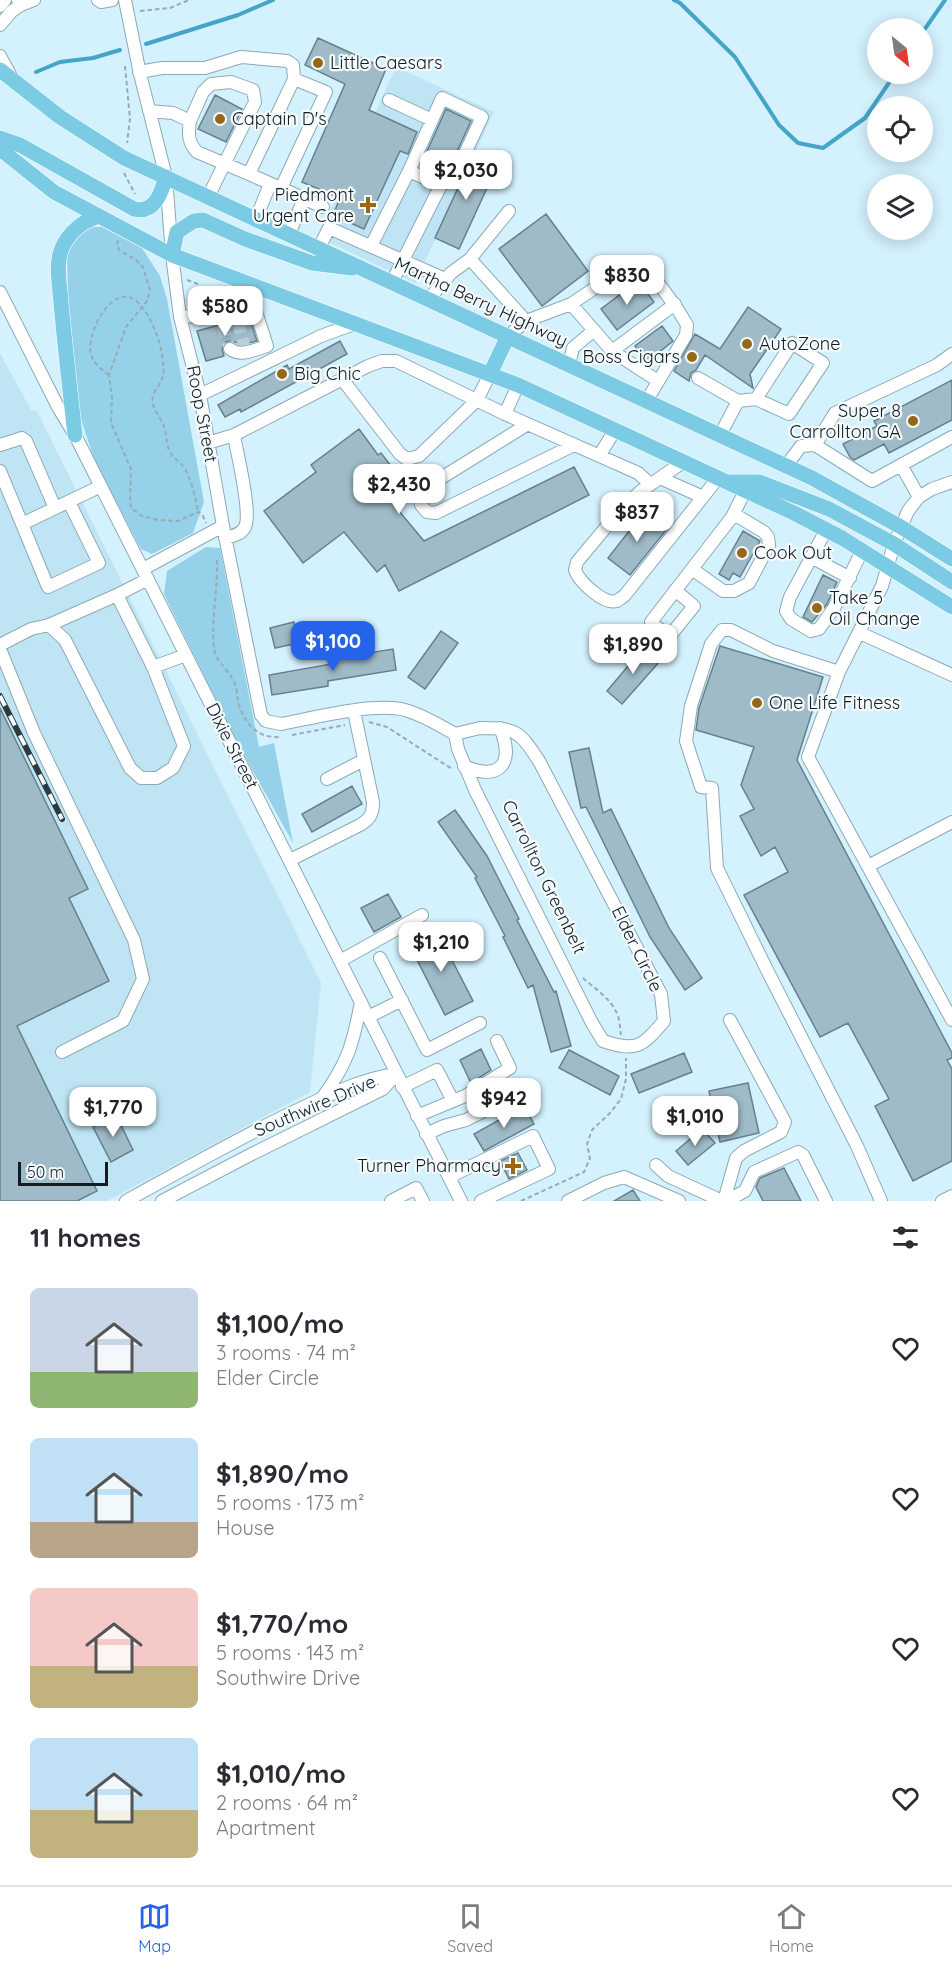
<!DOCTYPE html>
<meta charset="utf-8">
<style>
body{margin:0;font-family:Quicksand,sans-serif;background:#f7f7f7;color:#2b2b33;height:100vh;display:flex;flex-direction:column;font-size:22px;white-space:nowrap}
*{box-sizing:border-box;margin:0}
p{font-size:20px;color:#7c7c81}
.icon{flex:none;width:33px;height:33px;fill:none;stroke:currentColor;stroke-width:2;stroke-linecap:round;stroke-linejoin:round}
.map{position:relative;height:1201px;overflow:hidden}
.sheet{display:flex;flex-direction:column;background:#fff;flex:1}
.sheet>*{flex:none}
.needle{width:39px;rotate:151deg}
.buttons{position:absolute;left:867px;top:18px;display:grid;gap:12px}
.buttons a{display:grid;place-items:center;width:66px;height:66px;border-radius:50%;background:#fff;box-shadow:0 3px 15px #0003;font-size:30px}
.scale{position:absolute;left:18px;bottom:15px;width:90px;box-sizing:border-box;padding-left:6px;border:3px solid #121d21;border-top:0;font-size:16px;line-height:21px;white-space:nowrap;color:#121d21;-webkit-text-stroke:4px #f5fafd;paint-order:stroke}
.price{position:absolute;translate:-50% -51px;padding:0 14px;border-radius:12px;background:#fff;color:#222;font-size:20px;line-height:39px;filter:drop-shadow(0 2px 3px #0008)}
.price::after{content:'';position:absolute;left:50%;top:36px;width:18px;height:14px;margin-left:-9px;background:inherit;clip-path:polygon(0 0,100% 0,50% 100%)}
.price.on{background:#2563eb;color:#fff}
ul{padding:0;list-style:none}
li{display:flex;align-items:center;gap:18px;height:150px;padding:0 30px}
li span{display:grid;place-items:center;flex:none;width:168px;height:120px;border-radius:9px;color:#555}
li>.icon{margin-inline-start:auto}
span .icon{width:72px;height:72px;fill:#fffc;stroke-width:1}
li b{font-size:26px}
h2{display:flex;justify-content:space-between;align-items:center;height:72px;padding:0 30px;font-size:26px}
.tab-bar{display:flex;justify-content:space-around;align-items:center;height:84px;border-top:2px solid #e1e1e2;background:#fff;font-size:16px;color:#7c7c81}
.tab-bar a{display:grid;justify-items:center;gap:3px}
.tab-bar .on{color:#2563eb}
.map>svg:first-child{display:block}
.built{fill:#bfe5f4}
.green{fill:#95d1e8}
.lines{fill:none;stroke-linecap:round;stroke-linejoin:round}
.stream{stroke:#45a5c7;stroke-width:4}
.building{fill:#9fbbc7;stroke:#66818b;stroke-width:1.5}
.minor-tunnel{stroke:#b7d1dd;stroke-width:12;stroke-dasharray:12 6;stroke-linecap:butt}
.minor-casing{stroke:#8da9b4;stroke-width:14}
.major-casing{stroke:#fff;stroke-width:16}
.path{stroke:#95acb6;stroke-width:2;stroke-dasharray:4.5 3;stroke-linecap:butt}
.minor{stroke:#fff;stroke-width:12}
.major{stroke:#7ccbe4;stroke-width:15}
.rail-casing{stroke:#2d3a3f;stroke-width:6}
.rail{stroke:#f5fafd;stroke-width:4;stroke-dasharray:11;stroke-linecap:butt}
.poi-dot{fill:#966716;stroke:#f5fafd;stroke-width:2}
.labels{text-anchor:middle;stroke-width:4.5;stroke-linejoin:round;paint-order:stroke}
.poi-label{font-size:18px;fill:#121d21;stroke:#f5fafd;text-anchor:start}
.street-label{font-size:18px;fill:#121d21;stroke:#f5fafd}
</style>
<div class="map">
<svg width="952" height="1201" viewBox="0 0 952 1201">
<rect width="100%" height="100%" fill="#d4f1fe"/>
<path class="built" d="M396,67l98,45 -79,171 -97,-46z
M0,353l31,57 6,1 284,572 -11,109 -203,109h-107z"/>
<path class="green" d="M93,227h9l40,21 18,28 7,23 37,203 -11,31 -41,21 -11,-5 -47,-90 -14,-43 -11,-62 -2,-104 15,-20z
M206,547l14,1 39,199 15,-4 19,100 -60,-108 -69,-141 3,-23z"/>
<g class="lines">
<path class="stream" d="M674,0l6,3 55,54 44,68 19,18 25,5 42,-30 30,-44
M922,33l23,-33
M146,44l92,-29 35,-15
M36,72l24,-10 33,-4 27,-8"/>
</g>
<path class="building" d="M318,38l68,31 -17,41 48,22 -9,22 -8,-3 -36,78 -31,-14 7,-17 -38,-16 43,-98 -40,-19z
M215,95l27,14 -16,33 -28,-13z
M446,109l25,12 -24,52 -5,2 -21,-10z
M474,153l24,11 -39,85 -24,-11z
M546,214l42,57 -46,35 -43,-57z
M638,281l16,21 -37,28 -16,-21z
M748,307l33,22 -31,45 3,14 -48,-33 -9,15 -5,3 -2,8 -15,-10 21,-37 25,15z
M249,317l8,24 -14,3 -13,-3 -4,1 -4,7 2,7 -18,5 -9,-30z
M662,326l11,15 -26,21 -12,-16z
M340,341l7,13 -106,58 -1,-3 -15,8 -7,-12 69,-40 2,4z
M952,380v40l-63,33 -5,-9 -30,16 -4,-3 -7,-13 34,-18 -3,-5z
M359,429l19,26 3,-2 13,17 -3,3 12,16 -14,10 35,42 150,-74 15,28 -190,96 -14,-26 -8,7 -33,-40 -41,31 -39,-52 52,-39 -5,-7z
M644,512l23,17 -37,46 -22,-17z
M743,531l17,10 -20,36 -7,-4 -4,7 -10,-6z
M823,575l14,7 -10,22 -15,18 -9,-5z
M294,622l5,21 -24,5 -5,-20z
M441,631l17,12 -33,46 -17,-12z
M720,646l103,31 -26,83 155,293v5l-5,2 5,9v92l-39,20 -38,-75 14,-7 -41,-76 -28,14 -76,-142 44,-23 -13,-25 -14,9 -21,-40 14,-7 -13,-24 13,-38 -58,-17 3,-22z
M644,647l16,14 -38,43 -15,-13z
M393,649l3,21 -68,11v5l-56,9 -3,-20 68,-12 -1,-5z
M0,708l88,181 -19,9 40,83 -92,45 80,165 -20,10h-77z
M589,748l14,65 8,-4 58,119 33,50 -17,12 -35,-53 -64,-130 -5,1 -12,-56z
M352,786l10,18 -50,28 -10,-18z
M455,810l32,46 32,63 -2,1 37,72 2,-1 15,55 -20,6 -18,-67 -5,3 -25,-51 2,-1 -30,-58 2,-1 -39,-55z
M388,894l13,23 -27,15 -13,-24z
M437,931l36,70 -28,14 -35,-69z
M481,1049l10,21 -20,13 -11,-23z
M569,1050l50,26 -9,19 -51,-27z
M684,1053l8,19 -53,21 -8,-19z
M748,1083l11,50 -39,9 -11,-51z
M524,1106l10,18 -50,27 -10,-17z
M116,1115l17,35 -22,12 -18,-35z
M702,1129l13,14 -27,22 -12,-14z
M518,1153l9,17 -18,9 -9,-18z
M784,1168l17,33h-38l-7,-14 4,-9z
M633,1190l7,11h-26z"/>
<g class="lines">
<path class="minor-tunnel" d="M238,321l6,24
M222,325l8,24"/>
<g class="minor-casing">
<path id="minor" d="M18,0l3,5 13,-5
M98,0l3,2 11,-2
M125,0l15,74 26,103 6,78 8,62 20,78 23,131 38,189 5,6 15,3c33,-6 92,-22 124,-14 18,5 34,15 50,24
M0,6l5,-6
M0,25l12,-14 9,-6
M0,56l12,22
M139,72l23,-4h43l36,-11 46,4 6,4 1,14 -45,95 74,33
M389,100l43,20
M149,111l24,2 17,8c-2,12 -2,22 7,31l52,22
M190,121l13,-29 8,-8 20,-2 22,8 2,12 -47,95
M409,171l33,-73 40,19 -29,62 -12,6
M281,188l45,-96 -32,-13
M256,219l14,-35
M289,234l15,-35
M371,246l38,-75 32,14 -49,97
M319,248l10,-20 116,51
M470,259l39,-48
M0,292l58,115 17,28 386,766
M429,299l22,-26 19,-14 56,62
M571,304l41,47 46,30
M180,317l40,-2 30,-7 3,-22
M508,336l18,-15 45,-17 54,-36 13,-4 10,5 30,41 9,15 -1,10 -39,65
M230,349c11,8 24,1 37,-3l-11,-34 -6,-4
M612,351l63,-47
M569,364l4,-16 21,-18
M698,378l40,23 -18,34
M342,379l58,75 7,5 12,-3 58,-56 13,-26
M200,395l121,-59 33,-12
M738,401l18,-2 33,15 34,-51 -31,-20 -36,56
M505,414l13,-29
M528,424l-90,56 -18,17 1,8 6,7 9,1 138,-68
M208,443l26,-8 134,-69 14,-5h14l109,53 133,59 12,11
M0,445l22,-7 4,3 29,67
M815,445l20,-32 102,-48 15,-11
M599,456l16,-26
M683,462l-42,29 -19,17 -45,54 -2,8c4,11 28,35 42,31 0,0 7,-5 8,-6l93,-117
M786,466l15,-20 14,-1 57,36 29,-16
M0,471l22,53
M660,478l43,19
M952,482l-20,7 -13,8 -11,14 -14,33 -12,42 -43,86 -31,85 144,263
M919,497l-18,-32 51,-28
M69,502l30,61 -51,24 -26,-63 79,-38
M826,530l-36,67 -4,14 5,8 20,12 8,-2 15,-21 28,-57
M225,538c7,-2 16,-3 20,-11 7,-15 -8,-73 -11,-92
M811,557l39,21
M143,569l80,-43
M692,569l31,22h11l15,-8 20,-38 -1,-8 -4,-5 -30,-18
M675,590l19,16 -25,31 -18,-15 81,-105 13,-26
M117,595l31,-16
M49,625l68,-30 36,72
M860,633l92,42
M0,645l31,-16 18,-4 16,15 65,128 11,10h16l16,-10 11,-22 -31,-79 33,-12
M0,649l34,84 100,207 9,39 -20,42 -61,31
M839,672l-66,-21 -42,-21h-9l-11,14 -20,62 -5,35 15,46 11,1 5,80 51,104 89,174 24,55
M480,728c37,0 39,3 59,33l122,233 3,27c-22,26 -28,31 -61,20l-11,-18 -117,-233 -17,-41 -3,-15z
M464,766c36,16 51,-3 36,-38
M327,779l37,-19
M290,860l70,-35c10,-6 13,-11 13,-23l-19,-91
M868,866l84,-44
M380,958l47,92 53,-27
M340,961l82,-46
M368,1017l34,-17
M402,1087l35,-17 16,31
M323,1097c25,-35 30,-53 38,-95
M417,1116l48,-20 45,-28 -13,-27
M426,1134l18,-8 22,-6 54,-27
M656,1165l12,11 54,25
M449,1177l84,-41 16,33 -68,32
M126,1201c54,-30 108,-60 163,-87 34,-16 70,-35 107,-40
M162,1201l88,-46 133,-66 13,-15
M391,1201l25,-13 7,13
M568,1201l36,-18 20,-6 55,24
M724,1201l12,-43 8,-7 37,-19 4,-10 -55,-102
M726,1201l19,-10 9,-19 44,-20 5,3 23,46
M942,1201l10,-5"/>
</g>
<g class="major-casing">
<path id="major" d="M0,70l60,47 64,41 688,320 89,49 51,32
M0,138l20,7 114,64c21,5 27,-16 32,-32
M0,149l54,43 118,63 346,130 278,129 46,24 110,69
M172,255l5,-23 17,-11 9,-1 42,19 67,24 40,5
M490,374l18,-38
M75,435c-5,-44 -10,-88 -14,-132 -1,-17 -6,-39 1,-55 7,-16 21,-27 37,-32
M731,482h28l70,27 65,35 58,38"/>
</g>
<path class="path" d="M140,11l30,-3 19,-8
M125,66l5,53 -3,24
M124,173l11,21
M118,240l-1,5 2,5 17,10 7,7 7,23 -3,11 -21,26 -17,48 3,23 -1,25 20,46 -1,34 2,6 10,7 16,4 20,1 20,-9 4,2 4,9
M187,280l11,4
M109,375c-7,-5 -15,-11 -18,-20 -5,-18 15,-62 37,-58 22,5 39,59 35,79 -3,11 -13,16 -10,29 3,9 10,16 12,25 2,7 1,15 5,22 3,6 8,8 12,13 9,11 14,34 16,47
M217,560c1,30 -6,59 -3,89 2,13 13,19 19,31 4,6 4,15 5,22 6,21 20,37 42,35
M369,722l18,5 65,42
M292,735l53,-10
M583,978c12,11 29,21 35,38 2,6 2,13 3,19
M521,1201l63,-29 6,-14 -3,-14 5,-14 18,-17 11,-14 5,-20v-21"/>
<use href="#minor" class="minor"/>
<use href="#major" class="major"/>
<g class="rail-casing">
<path id="rail" d="M0,696l62,123"/>
</g>
<use href="#rail" class="rail"/>
</g>
<g class="poi-dot">
<circle cx="318" cy="63" r="6"/>
<circle cx="220" cy="119" r="6"/>
<path d="M365 196h6v6h6v6h-6v6h-6v-6h-6v-6h6z"/>
<circle cx="747" cy="344" r="6"/>
<circle cx="692" cy="357" r="6"/>
<circle cx="282" cy="374" r="6"/>
<circle cx="913" cy="421" r="6"/>
<circle cx="742" cy="553" r="6"/>
<circle cx="817" cy="608" r="6"/>
<circle cx="757" cy="703" r="6"/>
<path d="M510 1157h6v6h6v6h-6v6h-6v-6h-6v-6h6z"/>
</g>
<g class="labels">
<g class="poi-label">
<text x="330" y="69">Little Caesars</text>
<text x="232" y="125">Captain D's</text>
<text x="354" y="201" text-anchor="end">Piedmont<tspan x="354" dy="21">Urgent Care</tspan></text>
<text x="759" y="350">AutoZone</text>
<text x="680" y="363" text-anchor="end">Boss Cigars</text>
<text x="294" y="380">Big Chic</text>
<text x="901" y="417" text-anchor="end">Super 8<tspan x="901" dy="21">Carrollton GA</tspan></text>
<text x="754" y="559">Cook Out</text>
<text x="829" y="604">Take 5<tspan x="829" dy="21">Oil Change</tspan></text>
<text x="769" y="709">One Life Fitness</text>
<text x="501" y="1172" text-anchor="end">Turner Pharmacy</text>
</g>
<g class="street-label">
<text transform="translate(481 302) rotate(25)" y="6">Martha Berry Highway</text>
<text transform="translate(202 414) rotate(79)" y="6">Roop Street</text>
<text transform="translate(232 746) rotate(63)" y="6">Dixie Street</text>
<text transform="translate(544 877) rotate(64)" y="6">Carrollton Greenbelt</text>
<text transform="translate(637 949) rotate(64)" y="6">Elder Circle</text>
<text transform="translate(315 1106) rotate(-23)" y="6">Southwire Drive</text>
</g>
</g>
</svg>
<div class="buttons">
<a><svg class="needle" viewBox="-14 -14 28 28"><path d="M0-13l5 13h-10z" fill="#e53935"/><path d="M0 13l5-13h-10z" fill="#7c7c81"/></svg></a>
<a><svg class="icon" aria-label="locate" viewBox="0 0 24 24"><circle cx="12" cy="12" r="6"/><path d="M12 2v4M12 18v4M2 12h4M18 12h4"/></svg></a>
<a><svg class="icon" aria-label="layers" viewBox="0 0 24 24"><path d="M12 4l9 5-9 5-9-5zM3 14l9 5 9-5"/></svg></a>
</div>
<div class="scale">50 m</div>
<b class="price" style="left:466px;top:201px">$2,030</b>
<b class="price" style="left:627px;top:306px">$830</b>
<b class="price" style="left:225px;top:337px">$580</b>
<b class="price" style="left:399px;top:515px">$2,430</b>
<b class="price" style="left:637px;top:543px">$837</b>
<b class="price on" style="left:333px;top:672px">$1,100</b>
<b class="price" style="left:633px;top:675px">$1,890</b>
<b class="price" style="left:441px;top:973px">$1,210</b>
<b class="price" style="left:504px;top:1129px">$942</b>
<b class="price" style="left:113px;top:1138px">$1,770</b>
<b class="price" style="left:695px;top:1147px">$1,010</b>
</div>
<section class="sheet">
<h2>11 homes<svg class="icon" aria-label="filters" viewBox="0 0 24 24"><path d="M4 7h16M4 17h16"/><circle cx="9" cy="7" r="2"/><circle cx="15" cy="17" r="2"/></svg></h2>
<ul>
<li><span style="background:linear-gradient(#c9d6e8 70%,#8fb573 0)"><svg class="icon" aria-label="home" viewBox="0 0 24 24"><path d="M3 11l9-7 9 7M6 9v11h12V9"/></svg></span><div><b>$1,100/mo</b><p>3 rooms · 74 m²</p><p>Elder Circle</p></div><svg class="icon" aria-label="heart" viewBox="0 0 24 24"><path d="M12 20l-8-8c-3-5 5-10 8-4 3-6 11-1 8 4z"/></svg></li>
<li><span style="background:linear-gradient(#bfe0f5 70%,#b9a48a 0)"><svg class="icon" aria-label="home" viewBox="0 0 24 24"><path d="M3 11l9-7 9 7M6 9v11h12V9"/></svg></span><div><b>$1,890/mo</b><p>5 rooms · 173 m²</p><p>House</p></div><svg class="icon" aria-label="heart" viewBox="0 0 24 24"><path d="M12 20l-8-8c-3-5 5-10 8-4 3-6 11-1 8 4z"/></svg></li>
<li><span style="background:linear-gradient(#f6c9c9 65%,#c2b280 0)"><svg class="icon" aria-label="home" viewBox="0 0 24 24"><path d="M3 11l9-7 9 7M6 9v11h12V9"/></svg></span><div><b>$1,770/mo</b><p>5 rooms · 143 m²</p><p>Southwire Drive</p></div><svg class="icon" aria-label="heart" viewBox="0 0 24 24"><path d="M12 20l-8-8c-3-5 5-10 8-4 3-6 11-1 8 4z"/></svg></li>
<li><span style="background:linear-gradient(#bfe0f5 60%,#c2b280 0)"><svg class="icon" aria-label="home" viewBox="0 0 24 24"><path d="M3 11l9-7 9 7M6 9v11h12V9"/></svg></span><div><b>$1,010/mo</b><p>2 rooms · 64 m²</p><p>Apartment</p></div><svg class="icon" aria-label="heart" viewBox="0 0 24 24"><path d="M12 20l-8-8c-3-5 5-10 8-4 3-6 11-1 8 4z"/></svg></li>
</ul>
</section>
<nav class="tab-bar">
<a class="on"><svg class="icon" aria-label="map" viewBox="0 0 24 24"><path d="M3 6l6-2 6 2 6-2v14l-6 2-6-2-6 2zM9 4v14M15 6v14"/></svg>Map</a>
<a><svg class="icon" aria-label="saved" viewBox="0 0 24 24"><path d="M7 4h10v16l-5-4-5 4z"/></svg>Saved</a>
<a><svg class="icon" aria-label="home" viewBox="0 0 24 24"><path d="M3 11l9-7 9 7M6 9v11h12V9"/></svg>Home</a>
</nav>
